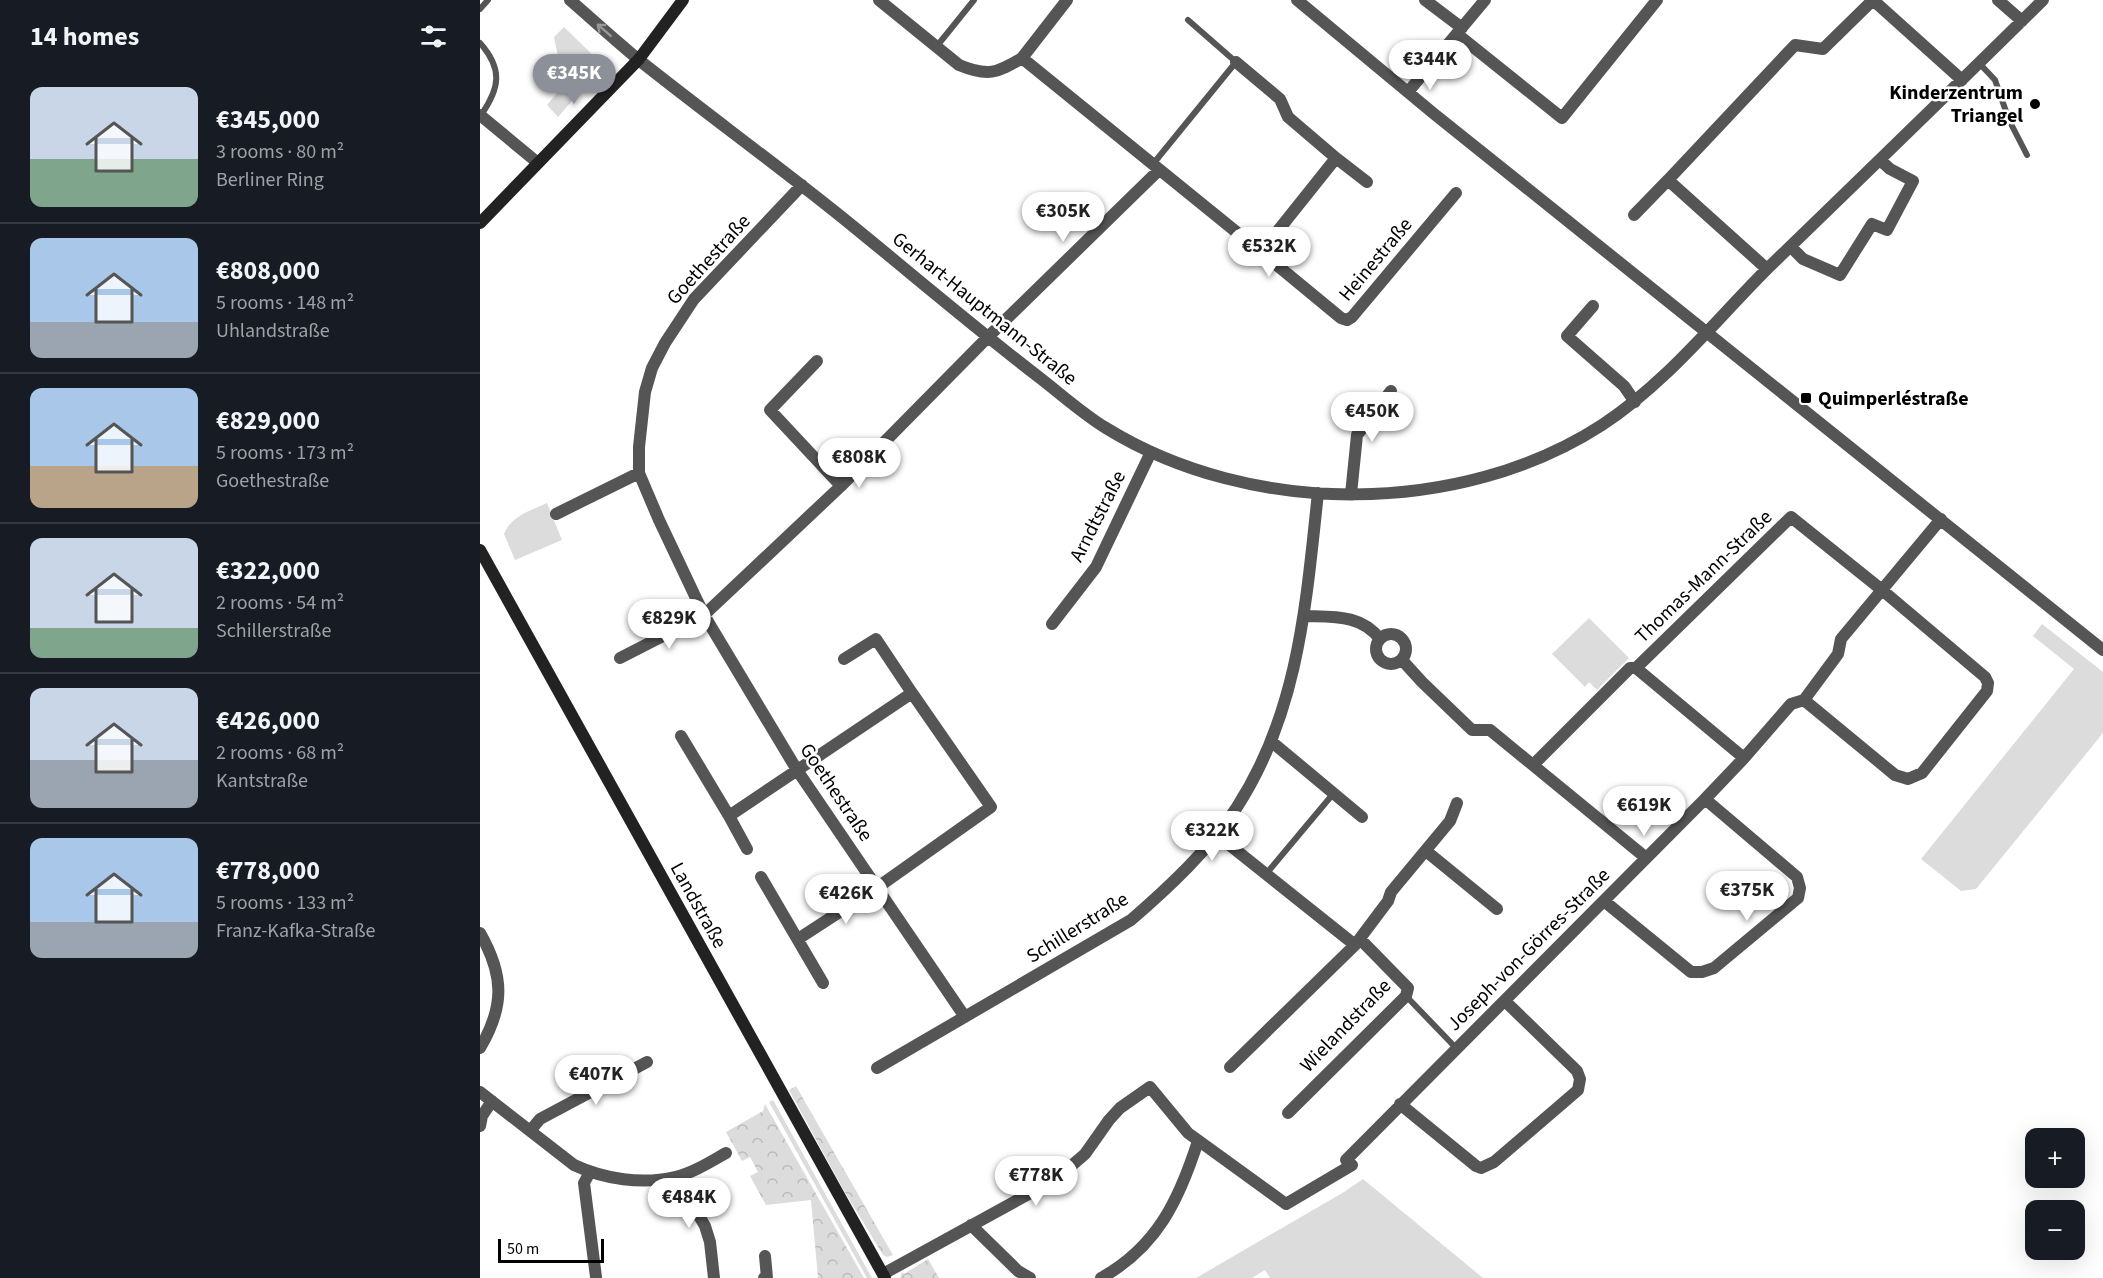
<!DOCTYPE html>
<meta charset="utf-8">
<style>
body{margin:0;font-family:"Source Sans 3",sans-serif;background:#20242c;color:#f1f3f6;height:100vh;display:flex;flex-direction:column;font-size:22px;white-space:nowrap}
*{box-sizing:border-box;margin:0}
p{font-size:20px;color:#9ea1a6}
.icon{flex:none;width:33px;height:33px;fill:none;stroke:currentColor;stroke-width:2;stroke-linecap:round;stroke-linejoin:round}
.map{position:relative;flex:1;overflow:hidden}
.details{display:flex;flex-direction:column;background:#171b24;width:480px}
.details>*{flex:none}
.buttons{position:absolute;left:1545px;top:1128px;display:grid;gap:12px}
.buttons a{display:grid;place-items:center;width:60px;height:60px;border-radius:12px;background:#171b24;box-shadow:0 6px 24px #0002;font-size:30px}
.scale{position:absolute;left:18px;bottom:15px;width:106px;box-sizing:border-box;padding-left:6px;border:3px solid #000;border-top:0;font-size:16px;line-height:21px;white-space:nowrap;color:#000;-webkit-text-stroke:4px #fff;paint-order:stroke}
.price{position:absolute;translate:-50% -51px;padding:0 14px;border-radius:21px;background:#fff;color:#222;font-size:20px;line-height:39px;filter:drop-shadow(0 2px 3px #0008)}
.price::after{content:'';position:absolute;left:50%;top:36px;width:18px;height:14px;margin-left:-9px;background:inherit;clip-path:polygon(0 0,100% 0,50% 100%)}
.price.current{background:#8c9099;color:#fff}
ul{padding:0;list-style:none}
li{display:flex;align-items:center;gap:18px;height:150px;padding:0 30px}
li+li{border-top:2px solid #363941}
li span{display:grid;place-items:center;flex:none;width:168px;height:120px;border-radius:12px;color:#555}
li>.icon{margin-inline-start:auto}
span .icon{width:72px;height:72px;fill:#fffc;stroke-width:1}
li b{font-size:26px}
h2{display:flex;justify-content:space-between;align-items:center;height:72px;padding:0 30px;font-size:26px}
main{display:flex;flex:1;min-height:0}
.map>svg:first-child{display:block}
.green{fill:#dcdcdc}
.forest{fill:url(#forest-crowns)}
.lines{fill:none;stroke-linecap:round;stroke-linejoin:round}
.lane{stroke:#555;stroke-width:6}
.street{stroke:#555;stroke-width:12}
.secondary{stroke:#222;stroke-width:12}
.oneway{stroke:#999}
.poi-dot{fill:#000;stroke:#fff;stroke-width:2}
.labels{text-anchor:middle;stroke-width:5;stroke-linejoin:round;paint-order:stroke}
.poi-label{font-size:20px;font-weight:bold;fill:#000;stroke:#fff;text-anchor:end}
.street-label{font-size:20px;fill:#000;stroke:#fff}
</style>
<main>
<section class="details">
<h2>14 homes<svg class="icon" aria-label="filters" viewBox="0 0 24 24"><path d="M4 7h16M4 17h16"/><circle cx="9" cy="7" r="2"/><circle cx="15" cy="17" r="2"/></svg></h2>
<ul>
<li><span style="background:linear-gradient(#c9d6e8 60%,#7fa58c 0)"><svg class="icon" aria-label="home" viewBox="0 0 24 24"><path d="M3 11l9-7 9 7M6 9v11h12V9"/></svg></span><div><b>€345,000</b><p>3 rooms · 80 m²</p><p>Berliner Ring</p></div></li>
<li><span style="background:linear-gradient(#a9c7e8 70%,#9aa5b1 0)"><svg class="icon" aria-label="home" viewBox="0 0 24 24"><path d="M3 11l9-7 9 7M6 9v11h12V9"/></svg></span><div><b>€808,000</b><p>5 rooms · 148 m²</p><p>Uhlandstraße</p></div></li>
<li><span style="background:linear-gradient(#a9c7e8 65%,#b9a48a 0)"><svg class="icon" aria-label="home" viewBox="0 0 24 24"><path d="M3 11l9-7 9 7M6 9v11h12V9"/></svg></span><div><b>€829,000</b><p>5 rooms · 173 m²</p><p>Goethestraße</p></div></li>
<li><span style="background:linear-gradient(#c9d6e8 75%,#7fa58c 0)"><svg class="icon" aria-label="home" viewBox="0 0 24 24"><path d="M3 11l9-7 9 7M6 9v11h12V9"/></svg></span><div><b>€322,000</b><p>2 rooms · 54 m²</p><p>Schillerstraße</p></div></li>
<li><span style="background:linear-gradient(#c9d6e8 60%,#9aa5b1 0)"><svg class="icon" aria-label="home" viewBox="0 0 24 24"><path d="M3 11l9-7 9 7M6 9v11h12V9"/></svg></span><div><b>€426,000</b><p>2 rooms · 68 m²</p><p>Kantstraße</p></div></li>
<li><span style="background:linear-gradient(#a9c7e8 70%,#9aa5b1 0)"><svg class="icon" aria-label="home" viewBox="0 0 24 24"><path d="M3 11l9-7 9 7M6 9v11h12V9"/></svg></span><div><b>€778,000</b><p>5 rooms · 133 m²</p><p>Franz-Kafka-Straße</p></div></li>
</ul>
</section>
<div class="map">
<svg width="1623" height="1278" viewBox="0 0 1623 1278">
<defs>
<pattern id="forest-crowns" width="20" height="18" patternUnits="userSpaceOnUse" patternTransform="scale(1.5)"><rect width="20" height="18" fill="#dcdcdc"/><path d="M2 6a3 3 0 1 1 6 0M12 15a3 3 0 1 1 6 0" fill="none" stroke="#bbb"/></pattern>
</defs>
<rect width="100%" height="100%" fill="#fff"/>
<path class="green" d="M84,27l39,38 -45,52 -11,-12 17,-20 -10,-48z
M67,503l15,37 -47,20 -11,-26c7,-18 26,-23 43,-31z
M1109,618l40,40 -32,32 -8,-8 -4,5 -33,-33z
M1562,624l61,48v61l-127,156 -15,2 -40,-32 153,-190 -41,-33z
M293,1100l99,178h-5l-98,-176z
M883,1179l120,99h-213l-5,-8 -13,8h-56l148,-86z"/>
<path class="forest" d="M316,1086l94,164 3,5 -6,2 -4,-2 -40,-66 -54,-99z
M285,1104l99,174h-46l-7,-78 -45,5 -16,-29 8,-4 -8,-15 -8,4 -16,-29 37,-21z
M448,1259l11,19h-39l2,-6 2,2z"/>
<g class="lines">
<path class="lane" d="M0,9l8,-9
M0,43c23,26 20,45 1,72
M457,46l37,-46
M1499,63l16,17 14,40 18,35
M673,164l83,-102 -48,-42
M786,874l67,-80
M926,996l51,53"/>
<path class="street" d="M90,0c23,20 46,41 69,60 69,55 141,107 210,163 64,52 126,105 191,155 22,17 43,36 66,50 144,89 354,89 496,-3 65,-43 112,-103 166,-157 92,-89 184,-178 275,-268
M399,0l80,65c29,12 38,8 63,-7
M587,0l-45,58 239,194
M817,0l136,113 670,537
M945,0l37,28
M1393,0l89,80
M1518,0l24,21
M977,34l105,84 95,-118
M756,62l44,37 8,18 48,41 -75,94 80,66 6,2 5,-3 104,-124
M928,92l77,-92
M0,115l58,48
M856,158l31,24
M322,185l-108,114 -29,44 -13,25 -7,24 -6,55v26l20,47 45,95 93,155 168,247
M1154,215l34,-35
M1311,247l12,12 37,16 32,-51 15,6 26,-49 -23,-12 -10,-9
M1287,269l-99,-89 127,-135 28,4 50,-49
M1113,306l-26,30 57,50 11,16
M337,361l-47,49 71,76
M871,494l6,-59 34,-44
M76,514l83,-41
M824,616c29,1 57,-2 76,23
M572,624l44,-57 55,-115
M896 649a15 15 0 1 1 30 0a15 15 0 1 1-30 0Z
M140,658l84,-43 137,-129 147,-149 171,-167
M364,659l32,-20 36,54
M922,660l20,22 50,48h18l155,127
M1156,668l155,-151 91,73 103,87 3,6 -1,8 -65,82 -14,6 -13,-4 -91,-75
M201,736l48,80
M792,742l90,75
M1053,765l97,-97h6l108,90
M737,835l138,110 33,-44 3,-9 59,-71 7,-18
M267,849l-18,-33 183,-123 79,114 -113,80 -80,52
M946,851l71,58
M281,877l62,106
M1124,901l87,71h11l12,-4 84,-70 2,-10 -3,-11 -92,-78
M0,933c24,42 25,73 0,115
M750,1067l125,-122
M397,1068l254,-148c37,-32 79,-71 106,-113 62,-96 69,-204 81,-314
M0,1092l94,73c30,14 68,20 101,12 18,-4 35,-15 51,-24
M920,1104l76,62 5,2 13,-6 84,-72 2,-11 -3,-8 -71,-69
M808,1113l118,-117 2,-8 -48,-49
M0,1126l2,-10 10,-15
M50,1131l10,-12 107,-57
M866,1160l359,-361 39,-41 47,-54 13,-4 34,-46 3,-15 100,-120
M110,1172l-6,11 12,94
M196,1177l29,49 5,16 4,36
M491,1225l47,46 12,7
M403,1274l173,-95 29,-25 24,-34 11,-12 30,-21 38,46 98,71 66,-39
M284,1278h3l-2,-22
M621,1278c56,-31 78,-78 97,-137"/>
<path class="secondary" d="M0,223l159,-164 44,-59
M0,550l405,728"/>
</g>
<defs><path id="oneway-shaft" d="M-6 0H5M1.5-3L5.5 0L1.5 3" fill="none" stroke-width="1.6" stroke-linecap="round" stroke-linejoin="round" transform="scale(1.5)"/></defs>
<use class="oneway" href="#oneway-shaft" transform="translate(124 30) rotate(-139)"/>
<g class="poi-dot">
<circle cx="1555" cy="104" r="6"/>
<rect x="1320" y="392" width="12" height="12" rx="3"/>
</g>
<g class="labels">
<g class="poi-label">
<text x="1543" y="99">Kinderzentrum<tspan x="1543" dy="23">Triangel</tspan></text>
<text x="1338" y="405" text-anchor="start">Quimperléstraße</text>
</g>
<g class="street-label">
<text transform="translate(228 259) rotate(-48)" y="7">Goethestraße</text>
<text transform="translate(895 259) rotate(-50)" y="7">Heinestraße</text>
<text transform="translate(505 308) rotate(39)" y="7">Gerhart-Hauptmann-Straße</text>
<text transform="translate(617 516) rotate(-63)" y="7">Arndtstraße</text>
<text transform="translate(1223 576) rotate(-44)" y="7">Thomas-Mann-Straße</text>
<text transform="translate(357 792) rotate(56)" y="7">Goethestraße</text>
<text transform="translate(219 905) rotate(61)" y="7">Landstraße</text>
<text transform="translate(597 927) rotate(-32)" y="7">Schillerstraße</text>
<text transform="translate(1048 949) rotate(-45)" y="7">Joseph-von-Görres-Straße</text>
<text transform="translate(865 1025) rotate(-46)" y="7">Wielandstraße</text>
</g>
</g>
</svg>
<div class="buttons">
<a>+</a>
<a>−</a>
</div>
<div class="scale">50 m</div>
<b class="price" style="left:950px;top:91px">€344K</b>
<b class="price current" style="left:94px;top:105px">€345K</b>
<b class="price" style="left:583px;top:243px">€305K</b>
<b class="price" style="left:789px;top:278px">€532K</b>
<b class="price" style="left:892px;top:443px">€450K</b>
<b class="price" style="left:379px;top:489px">€808K</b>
<b class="price" style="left:189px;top:650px">€829K</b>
<b class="price" style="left:1164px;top:837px">€619K</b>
<b class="price" style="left:732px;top:862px">€322K</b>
<b class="price" style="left:1267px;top:922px">€375K</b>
<b class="price" style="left:366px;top:925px">€426K</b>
<b class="price" style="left:116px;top:1106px">€407K</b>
<b class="price" style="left:556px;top:1207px">€778K</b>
<b class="price" style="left:209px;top:1229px">€484K</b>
</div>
</main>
